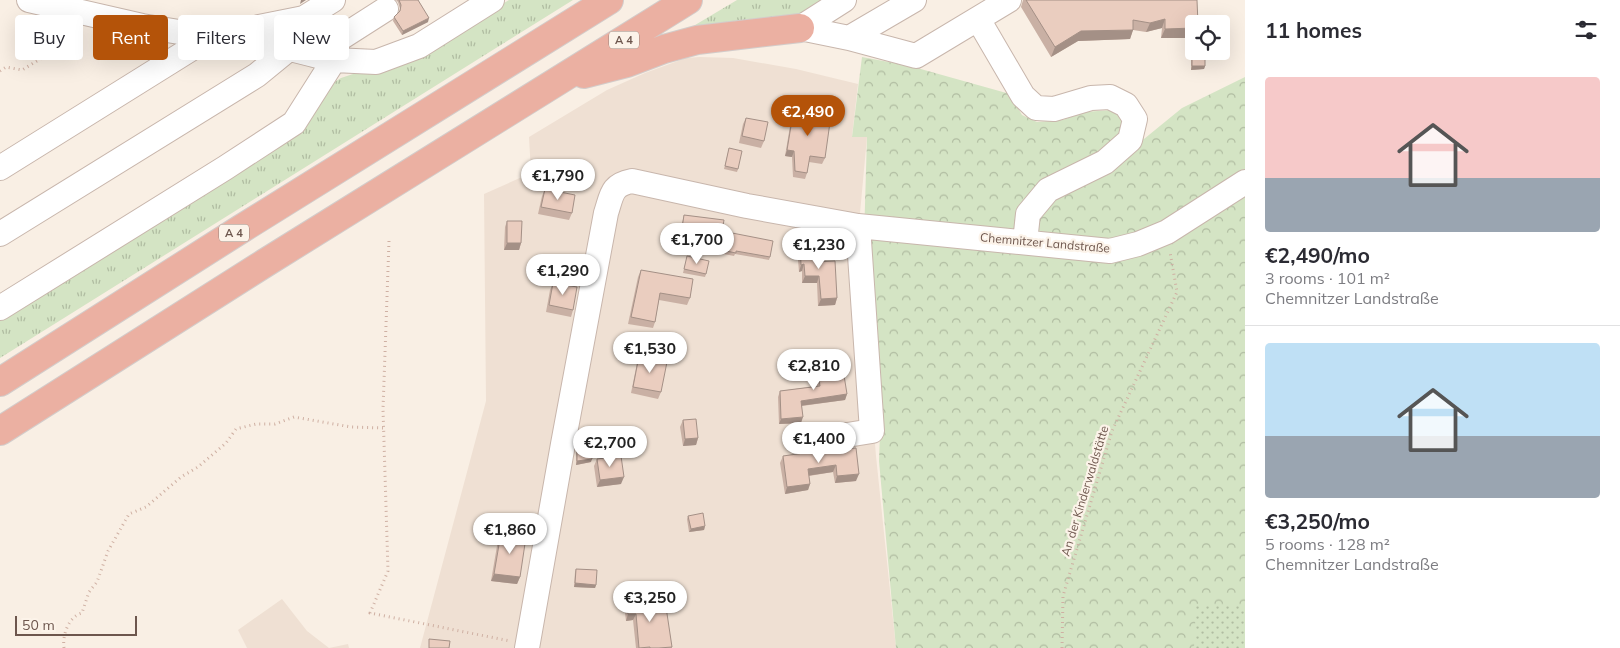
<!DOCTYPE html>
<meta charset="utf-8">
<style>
body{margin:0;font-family:Mulish,sans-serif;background:#f2f2f3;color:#2b2b33;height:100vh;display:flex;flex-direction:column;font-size:19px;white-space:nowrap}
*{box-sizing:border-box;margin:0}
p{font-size:16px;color:#7c7c81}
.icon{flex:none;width:28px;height:28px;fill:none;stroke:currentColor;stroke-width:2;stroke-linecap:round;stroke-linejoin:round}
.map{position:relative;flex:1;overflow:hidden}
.sheet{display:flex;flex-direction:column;background:#fff;width:375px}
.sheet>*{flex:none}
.guide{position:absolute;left:15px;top:15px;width:475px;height:45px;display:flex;gap:10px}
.tools{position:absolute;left:1185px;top:15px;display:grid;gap:10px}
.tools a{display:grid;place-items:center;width:45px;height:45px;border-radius:5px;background:#fff;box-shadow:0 5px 20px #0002;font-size:25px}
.scale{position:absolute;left:15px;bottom:12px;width:122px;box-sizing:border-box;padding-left:5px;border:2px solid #6d564d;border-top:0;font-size:14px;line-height:18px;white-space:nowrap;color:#6d564d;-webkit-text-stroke:4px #fcf3e9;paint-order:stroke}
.price{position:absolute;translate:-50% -42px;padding:0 11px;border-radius:18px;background:#fff;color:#222;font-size:16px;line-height:32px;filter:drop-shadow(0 1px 2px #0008)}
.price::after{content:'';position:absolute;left:50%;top:30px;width:15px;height:11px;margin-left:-8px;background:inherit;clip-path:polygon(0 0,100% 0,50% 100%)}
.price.current{background:#b45309;color:#fff}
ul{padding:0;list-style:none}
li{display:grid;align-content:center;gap:10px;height:265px;padding:0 20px}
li+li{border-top:1px solid #e1e1e2}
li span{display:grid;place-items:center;height:155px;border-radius:5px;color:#555}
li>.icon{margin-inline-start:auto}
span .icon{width:90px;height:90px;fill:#fffc;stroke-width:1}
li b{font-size:21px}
h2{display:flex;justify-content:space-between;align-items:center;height:60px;padding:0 20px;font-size:21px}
.chip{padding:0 18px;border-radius:5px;background:#fff;box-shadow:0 5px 20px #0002;font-size:18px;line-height:45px}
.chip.current{background:#b45309;color:#fff}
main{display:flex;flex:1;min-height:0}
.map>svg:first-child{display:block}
.residential{fill:#efe0d3}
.grass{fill:url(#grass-tufts)}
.forest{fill:url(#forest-crowns)}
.park{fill:url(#park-dots)}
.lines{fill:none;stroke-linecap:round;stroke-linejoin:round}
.minor-casing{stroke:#c8b6ac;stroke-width:26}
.highway-casing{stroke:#d3ccca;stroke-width:30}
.path{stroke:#cfb0a3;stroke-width:3;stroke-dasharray:1 4;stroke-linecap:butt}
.minor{stroke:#fff;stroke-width:24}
.highway{stroke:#ebb0a2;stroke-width:28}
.wall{fill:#c9b0a4}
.shaded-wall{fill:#a49086}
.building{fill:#eacdbf;stroke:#a49086}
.labels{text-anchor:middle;stroke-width:4.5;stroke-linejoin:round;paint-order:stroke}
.shield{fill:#fcf3e9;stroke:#98857c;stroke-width:1}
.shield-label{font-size:11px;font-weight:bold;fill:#6d564d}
.street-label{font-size:12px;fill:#6d564d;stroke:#fcf3e9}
</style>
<main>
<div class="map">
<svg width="1245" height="648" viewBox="0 0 1245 648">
<defs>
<pattern id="grass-tufts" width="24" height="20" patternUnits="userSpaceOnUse" patternTransform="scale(1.25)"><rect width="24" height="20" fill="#d4e4c4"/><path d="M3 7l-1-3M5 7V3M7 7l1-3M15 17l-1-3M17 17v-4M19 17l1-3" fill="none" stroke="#b0bca1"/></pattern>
<pattern id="forest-crowns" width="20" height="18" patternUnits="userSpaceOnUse" patternTransform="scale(1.25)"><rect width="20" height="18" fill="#d4e4c4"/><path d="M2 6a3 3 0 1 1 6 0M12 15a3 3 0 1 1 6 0" fill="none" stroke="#b0bca1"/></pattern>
<pattern id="park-dots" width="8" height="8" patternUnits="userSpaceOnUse" patternTransform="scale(1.25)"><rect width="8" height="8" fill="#d4e4c4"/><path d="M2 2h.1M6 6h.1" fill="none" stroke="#b0bca1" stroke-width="1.8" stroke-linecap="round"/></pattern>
</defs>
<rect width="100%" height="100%" fill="#f9efe4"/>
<path class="residential" d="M700,57l33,1 63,11 62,15 -6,52 15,1 -9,98 18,221 20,192h-476l66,-247 -2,-207 47,-21 -2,-36 78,-47 38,-17 41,-15z
M282,599l25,32 22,17 19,-4 1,4h-102l-9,-18z"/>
<path class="grass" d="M509,0h64l-573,358v-40l301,-190 35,-47 5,-3 12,-4 31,-5 62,-31z
M737,0h94l-37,18 -124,22z"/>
<path class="forest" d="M862,57l48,9 100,28 12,21 15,7 26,-2 21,-8 28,-2 32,29 38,-31 63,-31v571h-349l-17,-187 1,-28 -16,-195 3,-101h-15z"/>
<path class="park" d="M1196,604l49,2v42h-51z"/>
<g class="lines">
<g class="minor-casing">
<path id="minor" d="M29,0l113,26 68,11 94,-19 29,-18
M978,19l45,77 13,12 18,1 37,-11 19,-1 16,8 9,14 -5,21 -25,22 -57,28 -20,24 -3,28
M800,28l49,10 65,-38
M800,28l44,-28
M235,35l99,25 42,2 43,-16 73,-46
M849,38l67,18 93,-56
M314,55l72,-46
M0,168l210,-131
M0,234l257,-159 33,-27
M0,308l225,-140 69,-45 40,-63
M810,439l6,1 56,-9 -14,-205
M527,648l36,-204 43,-231c6,-18 5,-28 26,-32l115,25 111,20 252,25 28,-7 29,-12 78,-50"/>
</g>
<g class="highway-casing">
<path id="highway" d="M584,74l43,-11 37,-14 33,-9 103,-12
M0,382l241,-153 368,-229
M0,431l265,-168 423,-263"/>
</g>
<path class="path" d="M0,71l6,-4 16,3 61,-37
M389,241l-6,168 5,162 -18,42 140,28
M64,648c-2,-13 5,-32 18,-35l7,-21 8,-10 11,-31 21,-37 17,-7 35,-30 17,-10 28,-24 10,-14 20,-5h19l19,-7 57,10 32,1
M1062,648l1,-52 49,-165 65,-139 -7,-40"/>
<use href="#minor" class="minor"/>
<use href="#highway" class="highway"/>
</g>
<path class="wall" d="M396,0h22l10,22 -26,13 -9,-14 1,-4 5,-5 1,-3 -2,-7z
M1023,0h174l-3,24v14h-33l1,-10 -16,4 -13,-2 -3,9 -52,2 -27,16 -30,-50z
M1192,53l13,13 -1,3 -13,1v-13z
M794,108l31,50 -3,6 -13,-2 -2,11 -2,6 -12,-2 -1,-20 -7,-1 7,-42z
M746,118l18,23 -3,7 -22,-5 4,-19z
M729,148l9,21 -1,3 -13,-3z
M545,189l27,24 -3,7 -31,-6 4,-18z
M684,215l38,16 48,26 -1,3 -34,-6 -1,2 -25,-5 2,-13 -31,-6z
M507,221l14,22 -2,7h-15l1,-23z
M800,241l15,21 22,36 -2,7 -17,1 -1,-23h-15v-12l-3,1 -2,-24z
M687,256l19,18 -1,3 -22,-4z
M641,270l49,28 -3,7 -28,-5 -4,22 -2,6 -25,-4 10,-47z
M553,283l20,27 -2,7 -25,-5 4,-22z
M639,356l22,36 -3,7 -27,-6 6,-30z
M817,367l30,27 -2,6 -43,6 -1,17 -22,1 -1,-27 2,-6 37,-5 -2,-13z
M683,420l15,18 -2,7 -13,1 -3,-19z
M577,448l14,14 -15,3v-13z
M818,451l38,30 -21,2 -2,-11 -24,4 1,8 -2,6 -23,4 -5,-31 3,-7z
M597,459l24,25 -24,3 -3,-21z
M688,516l17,10 -1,4 -15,2 -2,-13z
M501,533l19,44 -3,7 -26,-3 7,-41z
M576,569l20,16 -1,3 -21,-1 1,-15z
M626,598l27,10 19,39v1h-36l-3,-28 -7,1 -2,-17z"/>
<path class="shaded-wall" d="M301,0h5l-6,4z
M429,18l-1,4 -26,13 1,-4z
M1165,19l-3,9 -16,4 4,-9z
M1194,28v10h-33l4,-9z
M1133,30l-3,9 -52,2 -27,16 4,-10 26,-16z
M1192,66h13l-1,3 -13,1z
M787,150l7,1 -2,6 -7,-1z
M507,243h14l-2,7h-15z
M804,264l-2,7 -3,1 2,-7z
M805,276h14l-2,7h-15z
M837,298l-2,7 -17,1 3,-7z
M847,394l-2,6 -46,6 2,-5z
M803,417l-2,6 -22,1 2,-5z
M698,438l-2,7 -13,1 2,-7z
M592,459l-1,3 -15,3 1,-4z
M836,465l-3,7 -27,4 2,-7z
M859,474l-3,7 -21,2 2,-7z
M624,477l-3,7 -24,3 3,-7z
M810,484l-2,6 -23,4 2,-7z
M705,526l-1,4 -15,2 2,-3z
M494,574l26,3 -3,7 -26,-3z
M575,583l21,2 -1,3 -21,-1z
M628,614h8l-3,6 -7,1z"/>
<path class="building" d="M399,0h19l11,18 -26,13 -9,-14 6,-6 1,-6z
M1026,0h171l1,24h-4v4l-29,1v-10l-15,4 -17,-3v10l-52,1 -26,16z
M1192,53h13v13h-13z
M794,108l37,7 -6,43 -15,-2 -3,17 -12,-2 -1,-20 -7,-1z
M746,118l22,4 -4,19 -22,-5z
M729,148l13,3 -4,18 -13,-3z
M545,189l30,6 -3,18 -31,-6z
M684,215l40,5 -2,11 51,10 -3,16 -34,-6v2l-25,-5 1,-14 -30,-6z
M507,221h15l-1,22h-14z
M814,240l1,22 20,-1 2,37 -16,1 -2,-23h-14l-1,-12 -3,1 -1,-24z
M687,256l22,5 -3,13 -22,-5z
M641,270l52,9 -3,19 -30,-5 -5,29 -24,-5z
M553,283l24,4 -4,23 -24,-5z
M639,356l28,6 -6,30 -28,-5z
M842,363l5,31 -46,7 2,16 -22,2 -1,-28 40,-5 -3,-19z
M696,419l2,19 -13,1 -2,-19z
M590,446l2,13 -15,2v-13z
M856,448l3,26 -22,2 -1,-11 -28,4 2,15 -23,3 -4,-31 35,-5z
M621,456l3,21 -24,3 -3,-21z
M703,513l2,13 -14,3 -3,-13z
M501,533l25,4 -6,40 -26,-3z
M576,569l21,1 -1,15 -21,-2z
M651,594l2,14 13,-1 6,40 -13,1h-9v-1l-11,1 -3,-34h-8l-2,-16z
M429,639l21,2 -1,7h-20z"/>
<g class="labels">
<g class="shield">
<rect x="609" y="31.5" width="30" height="17" rx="4"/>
<rect x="219" y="224.5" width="30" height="17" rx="4"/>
</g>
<g class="shield-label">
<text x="624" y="44">A 4</text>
<text x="234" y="237">A 4</text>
</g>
<g class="street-label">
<text transform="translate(1045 243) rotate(5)" y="4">Chemnitzer Landstraße</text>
<text transform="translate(1085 491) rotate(-73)" y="4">An der Kinderwaldstätte</text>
</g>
</g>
</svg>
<div class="tools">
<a><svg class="icon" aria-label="locate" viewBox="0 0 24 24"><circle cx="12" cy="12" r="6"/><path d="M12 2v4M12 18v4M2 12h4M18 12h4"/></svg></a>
</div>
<div class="scale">50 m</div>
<b class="price current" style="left:808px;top:137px">€2,490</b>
<b class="price" style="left:558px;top:201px">€1,790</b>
<b class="price" style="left:697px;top:265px">€1,700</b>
<b class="price" style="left:819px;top:270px">€1,230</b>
<b class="price" style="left:563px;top:296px">€1,290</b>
<b class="price" style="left:650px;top:374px">€1,530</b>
<b class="price" style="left:814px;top:391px">€2,810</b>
<b class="price" style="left:819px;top:464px">€1,400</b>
<b class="price" style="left:610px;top:468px">€2,700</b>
<b class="price" style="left:510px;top:555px">€1,860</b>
<b class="price" style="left:650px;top:623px">€3,250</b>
<div class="guide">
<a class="chip">Buy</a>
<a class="chip current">Rent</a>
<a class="chip">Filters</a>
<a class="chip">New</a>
</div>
</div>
<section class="sheet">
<h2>11 homes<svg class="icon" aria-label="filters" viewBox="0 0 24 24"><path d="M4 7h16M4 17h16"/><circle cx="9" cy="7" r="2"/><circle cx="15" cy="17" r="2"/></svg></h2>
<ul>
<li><span style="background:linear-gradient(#f6c9c9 65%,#9aa5b1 0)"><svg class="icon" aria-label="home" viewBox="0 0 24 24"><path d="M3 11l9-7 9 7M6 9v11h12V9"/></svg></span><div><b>€2,490/mo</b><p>3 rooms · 101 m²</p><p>Chemnitzer Landstraße</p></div></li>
<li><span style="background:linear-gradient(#bfe0f5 60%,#9aa5b1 0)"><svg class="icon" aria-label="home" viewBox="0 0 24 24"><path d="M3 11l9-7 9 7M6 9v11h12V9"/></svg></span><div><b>€3,250/mo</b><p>5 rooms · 128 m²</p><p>Chemnitzer Landstraße</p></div></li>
</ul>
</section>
</main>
